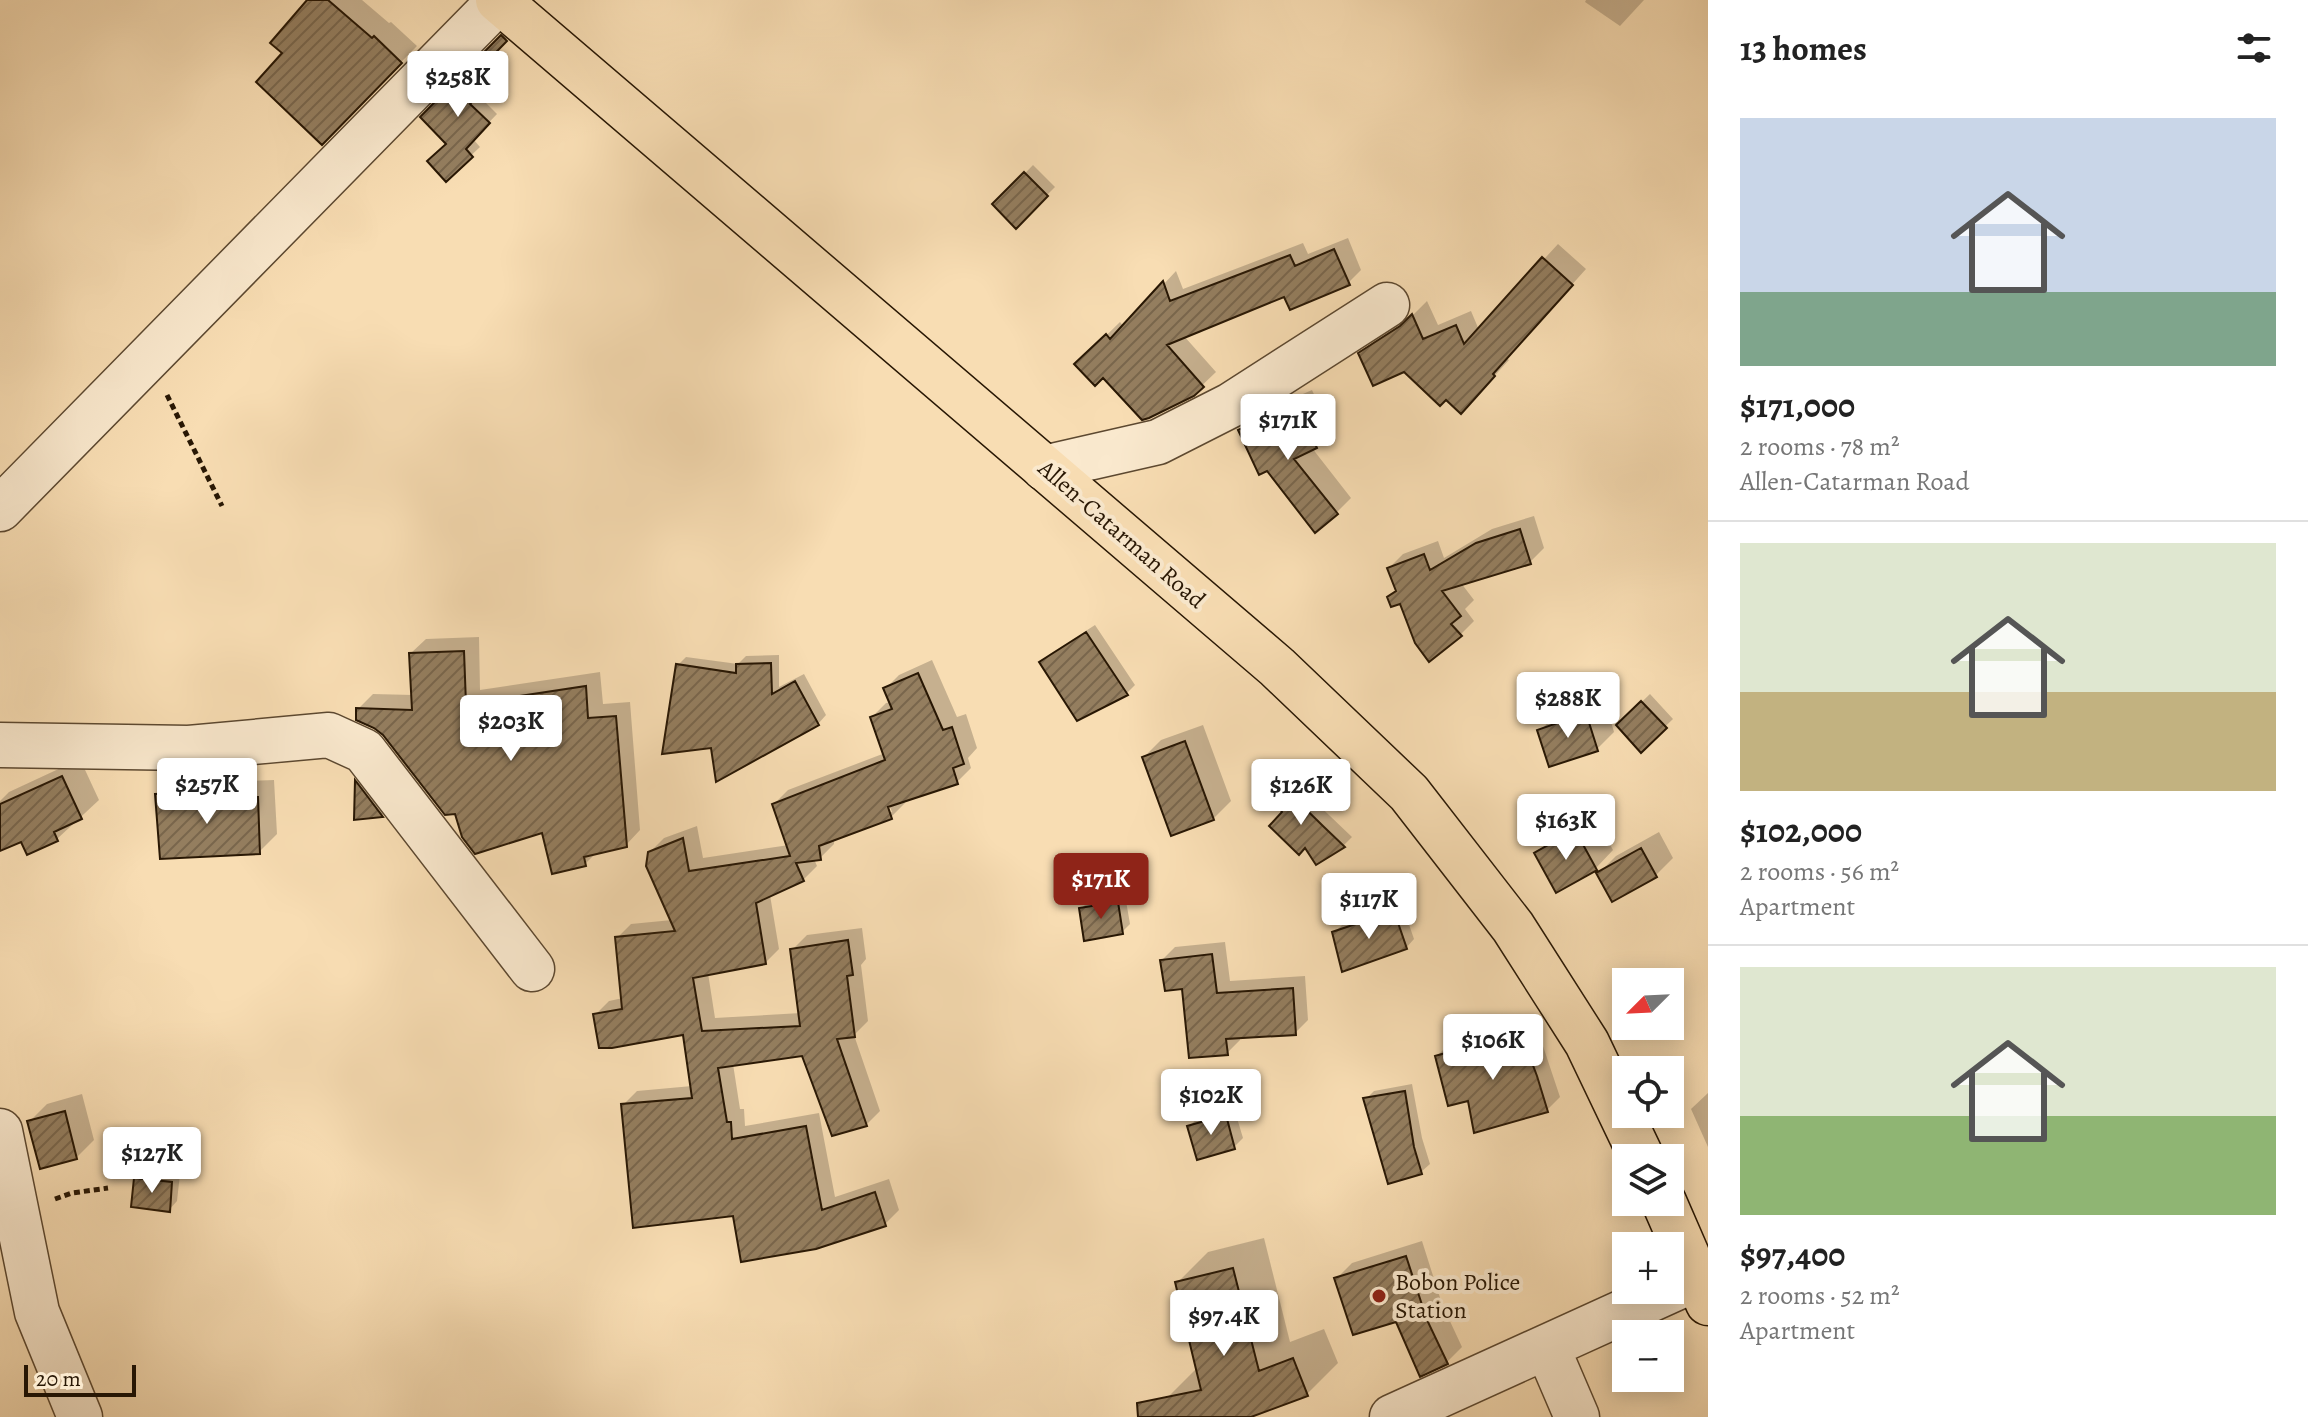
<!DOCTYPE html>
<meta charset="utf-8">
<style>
body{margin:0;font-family:Alegreya,serif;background:#f6f6f6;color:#222;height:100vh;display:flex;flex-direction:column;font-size:30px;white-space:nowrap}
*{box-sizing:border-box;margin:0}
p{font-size:26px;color:#767676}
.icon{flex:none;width:44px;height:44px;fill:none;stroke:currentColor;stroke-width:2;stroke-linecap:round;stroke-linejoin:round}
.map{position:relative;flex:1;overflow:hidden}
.side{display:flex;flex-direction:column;background:#fff;width:600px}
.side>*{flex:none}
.needle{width:52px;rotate:246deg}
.fabs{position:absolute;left:1612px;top:968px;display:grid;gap:16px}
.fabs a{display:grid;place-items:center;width:72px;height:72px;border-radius:0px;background:#fff;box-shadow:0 4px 20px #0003;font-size:40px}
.scale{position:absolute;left:24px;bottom:20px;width:112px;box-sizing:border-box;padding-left:8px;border:4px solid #281704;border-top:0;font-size:22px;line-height:28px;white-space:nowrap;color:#281704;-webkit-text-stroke:6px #fae9ce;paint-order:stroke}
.price{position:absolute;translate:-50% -68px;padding:0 18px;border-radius:8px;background:#fff;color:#222;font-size:26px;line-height:52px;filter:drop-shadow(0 2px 4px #0008)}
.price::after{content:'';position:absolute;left:50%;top:48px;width:24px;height:18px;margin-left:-12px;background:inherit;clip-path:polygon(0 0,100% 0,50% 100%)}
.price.on{background:#8f2418;color:#fff}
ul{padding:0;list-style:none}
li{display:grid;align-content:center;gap:16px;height:424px;padding:0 32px}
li+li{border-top:2px solid #e0e0e0}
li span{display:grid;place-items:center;height:248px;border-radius:0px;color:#555}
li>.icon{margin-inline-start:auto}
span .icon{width:144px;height:144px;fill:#fffc;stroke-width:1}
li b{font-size:34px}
h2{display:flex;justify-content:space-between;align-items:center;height:96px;padding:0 32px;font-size:34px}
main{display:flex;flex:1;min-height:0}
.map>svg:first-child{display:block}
.shadow{fill:#0003;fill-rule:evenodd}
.building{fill:url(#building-hatch);stroke:#281704;stroke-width:2}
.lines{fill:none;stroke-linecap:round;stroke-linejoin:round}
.minor-casing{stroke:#5c4830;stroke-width:47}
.major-casing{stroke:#281704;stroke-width:47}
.path{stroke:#281704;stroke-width:5;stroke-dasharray:6 4;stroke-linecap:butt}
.minor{stroke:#fae9ce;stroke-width:44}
.major{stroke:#f8ddb3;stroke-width:44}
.poi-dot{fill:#8f2418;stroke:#fae9ce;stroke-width:3}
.labels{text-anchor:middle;stroke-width:8;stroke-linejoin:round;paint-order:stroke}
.street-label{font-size:24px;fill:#281704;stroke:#fae9ce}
.poi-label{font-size:24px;fill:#281704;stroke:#fae9ce;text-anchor:start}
</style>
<main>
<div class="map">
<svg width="1708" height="1417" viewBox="0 0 1708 1417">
<defs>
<pattern id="building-hatch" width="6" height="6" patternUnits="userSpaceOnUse" patternTransform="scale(2)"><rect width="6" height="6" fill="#947e5f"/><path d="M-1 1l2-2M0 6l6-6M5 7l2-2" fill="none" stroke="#79664c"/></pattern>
</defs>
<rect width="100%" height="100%" fill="#f8ddb3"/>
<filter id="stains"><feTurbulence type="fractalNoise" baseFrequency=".0025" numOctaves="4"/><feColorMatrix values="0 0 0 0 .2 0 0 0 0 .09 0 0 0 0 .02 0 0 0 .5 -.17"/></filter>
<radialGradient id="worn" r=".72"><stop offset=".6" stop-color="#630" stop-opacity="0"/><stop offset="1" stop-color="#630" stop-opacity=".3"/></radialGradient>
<path class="shadow" d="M309,0h53l27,23 2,-1 26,24 -95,96 -37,-89z
M1586,0h58l-24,26 -35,-24z
M510,28l4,3 -39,41 12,11 -10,11 20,20 -24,25 7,8 -34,32 3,-36 -26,-26z
M1033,165l22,22 -39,39 -21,-22z
M1348,238l13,32 -13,13 -63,11 -101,42 32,36 -23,22 -90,-19 -26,-11 43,-42 4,5 52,-56 7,18 120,-46 5,11z
M1558,244l28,25 -80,89 3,2 -33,36 -30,1 -42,-27 -44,-16 16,-15 38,-25 13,-13 11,24 33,-14 8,19z
M1312,390l19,42 -19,16 39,50 -15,15 -96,-83 15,-15z
M1534,516l10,32 -14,14 -69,21 13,17 -9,9 9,12 -14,14 -58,-34 -13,-4 8,-8 -8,-21 14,-14 35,-13 6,17 48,-29z
M1095,625l40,60 -8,8 -49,25 -36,-56 8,-8z
M479,637l1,53 120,-18 3,32 27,-2 10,128 -14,15 -29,7 -12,12 -42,-33 -87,-19 -71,-78 -27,-25 15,-15 40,1 -2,-42 15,-14z
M779,655v32l25,-13 22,41 -8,9 -140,-59 8,-8 52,7 8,-8z
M932,660l25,57 9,-3 11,34 -9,10 3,10 -14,14 -53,18 1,3 -14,14 -57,21v6l-14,14 -6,1 3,7 -14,14 -33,15 9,54 -14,14 -57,10 7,45 86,-5 -8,-64 14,-14 55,-7 4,31 -5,6 7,56 -14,14 26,76 -14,14 -63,-71 -70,10 7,45h4l1,17 74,-13 16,84 54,-18 10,31 -14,14 -150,-10 -112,-109 14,-14 55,-5 -7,-53 -90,-18 14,-14 14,-3 -6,-60 14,-14 41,-4 -23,-67 15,-15 33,-12 6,32 86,-13 -15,-41 14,-14 97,-37 -13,-36 14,-14 5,-1 -6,-13 14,-14zM886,797l6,15h-4z
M1650,694l23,25 -32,31 -23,-25z
M1604,697l10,35 -17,17 -57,-18 17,-18z
M1203,725l28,76 -18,18 -69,-62 17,-17z
M80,759l19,41 -42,39h-35l-22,-11v-27l9,-9z
M1284,772l68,65 -8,8 -27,17 -49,-75z
M364,773l26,34 -8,8 -26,2 1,-36z
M224,775v7l50,-2 3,54 -18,18 -101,-57 17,-17z
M1593,814l20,36 -17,18 -60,-14 18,-18z
M1659,832l14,26 -17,17 -57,-2 17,-17z
M1125,895l5,29 -8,8 -41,-23 8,-8z
M1402,904l12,35 -8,9 -72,-15 9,-9z
M1225,942l5,39 75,-5 3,44 -13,13 -55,4v3l-13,13 -43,-67 -22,-26 13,-13z
M1534,1019l26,78 -13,13 -77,-11 -33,-43 13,-13 34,-9 1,5z
M1412,1084l10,54 8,26 -9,8 -55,-73 8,-8z
M1708,1093v54l-17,-38z
M82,1094l12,46 -18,18 -46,-37 17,-17z
M1234,1108l9,30 -9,9 -45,-21 9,-8z
M144,1171l36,3 -3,27 -8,9 -33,-31z
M1264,1238l26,104 34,-13 14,34 -31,31 -53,20v3h-83l-4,-19 31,-31 -21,-84 31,-31z
M1422,1241l20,63 20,43 -16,16 -49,-44 -61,-40 16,-16z"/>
<path class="building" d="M307,0h21l44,38 2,-2 28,27 -80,82 -66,-63 26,-29 -12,-10z
M501,35l6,6 -39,40 12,12 -10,11 20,19 -24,26 7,8 -27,25 -19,-21 19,-17 -26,-27z
M1024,172l24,24 -32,33 -24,-25z
M1334,249l16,36 -60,25 -6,-13 -117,48 37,42 -10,9 -45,22 -7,2 -39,-42 -8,8 -21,-22 32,-30 4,5 53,-58 7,20 120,-46 5,11z
M1542,257l31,28 -80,89 2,2 -34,38 -15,-14 -6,6 -36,-34 -31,14 -15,-33 42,-27 12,-12 11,25 33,-14 8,19z
M1297,403l20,45 -23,11 44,55 -23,19 -48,-62 -8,4 -21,-45z
M1520,529l11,35 -89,27 19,25 -10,8 11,12 -33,26 -14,-19 -15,-39 -9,3 -4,-10 9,-6 -9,-23 37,-14 6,16 46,-27z
M1086,632l42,63 -51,26 -38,-59z
M464,651l2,53 120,-18 2,32 28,-2 11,131 -43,10 2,9 -34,8 -10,-41 -67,21 -13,-17 -7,-23 -10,1 -62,-80 -9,-7 -18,-8v-12l56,2 -3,-57z
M771,663l1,31 23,-13 24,44 -103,57 -5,-34 -49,6 14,-90 60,9v-9z
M918,673l25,57 9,-3 12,37 -11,4 5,16 -70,23 4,12 -73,27 2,14 -25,3 8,18 -48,22 10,61 -73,14 9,53 98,-5 -10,-77 58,-9 5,35 -6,1 8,61 -18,2 30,87 -35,10 -30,-80 -84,12 9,54h4l1,17 74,-13 16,84 53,-18 11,34 -70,23 -75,13 -8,-46 -100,12 -12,-124 71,-6 -9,-63 -71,13h-13l-6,-34 29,-5 -7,-72 60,-6 -29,-65 2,-14 35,-14 6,33 101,-15 -18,-52 113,-44 -15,-43 22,-8 -9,-21z
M1641,701l26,27 -26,25 -25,-28z
M1586,713l12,38 -49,16 -12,-37z
M1185,741l29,79 -43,16 -29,-79z
M62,776l20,43 -28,13 4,9 -31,14 -6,-13 -21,9v-47z
M1275,779l49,48 21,20 -29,18 -11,-17 -6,7 -30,-29 13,-14 -17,-25z
M355,780l28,37 -29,3z
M207,792v6l51,-1 2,57 -100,5 -5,-65z
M1575,830l22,40 -41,23 -22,-40z
M1641,848l16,29 -45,25 -16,-29z
M1118,902l5,32 -39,7 -5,-33z
M1394,911l13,38 -65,23 -10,-40z
M1212,954l5,39 76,-5 3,47 -70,4 2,16 -39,3 -7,-69 -17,2 -5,-31z
M1520,1031l17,45 11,36 -74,21 -6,-32 -20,5 -13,-50 35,-10 2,5z
M1405,1091l9,56 8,27 -34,10 -25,-86z
M65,1111l12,48 -37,10 -13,-48z
M1226,1115l9,34 -38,11 -10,-34z
M134,1178l38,4 -2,30 -39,-5z
M1406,1256l21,64 21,44 -28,13 -24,-55 -43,13 -19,-57z
M1233,1268l26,103 34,-13 15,38 -57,21h-113l-1,-14 64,-13 -26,-108z"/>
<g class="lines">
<g class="minor-casing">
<path id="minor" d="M1044,468l114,-26 73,-37 156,-100
M0,509l499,-508
M0,745l189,3 140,-13 35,16 168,218
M0,1131l37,181 43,105
M1547,1347l30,70
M1392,1417l306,-139"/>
</g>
<g class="major-casing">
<path id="major" d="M498,0l779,667 132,126 104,134 74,116 55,115
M1664,1202l44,101"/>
</g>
<path class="path" d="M167,395l55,111
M55,1199l17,-6 36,-5"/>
<use href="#minor" class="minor"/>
<use href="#major" class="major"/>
</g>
<circle class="poi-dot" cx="1379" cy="1296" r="8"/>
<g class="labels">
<g class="street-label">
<text transform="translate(1122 534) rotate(41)" y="8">Allen-Catarman Road</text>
</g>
<g class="poi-label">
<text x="1395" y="1290">Bobon Police<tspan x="1395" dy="28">Station</tspan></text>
</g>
</g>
<rect width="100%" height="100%" filter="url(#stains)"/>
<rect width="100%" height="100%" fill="url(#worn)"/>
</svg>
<div class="fabs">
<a><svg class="needle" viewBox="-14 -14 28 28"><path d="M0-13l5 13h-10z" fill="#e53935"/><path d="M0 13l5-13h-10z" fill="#767676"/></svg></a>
<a><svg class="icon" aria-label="locate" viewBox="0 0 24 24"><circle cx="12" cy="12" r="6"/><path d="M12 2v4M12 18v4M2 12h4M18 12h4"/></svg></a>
<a><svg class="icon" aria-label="layers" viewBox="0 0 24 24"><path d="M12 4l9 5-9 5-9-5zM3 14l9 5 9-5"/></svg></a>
<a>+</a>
<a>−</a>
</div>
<div class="scale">20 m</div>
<b class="price" style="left:458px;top:119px">$258K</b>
<b class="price" style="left:1288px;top:462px">$171K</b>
<b class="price" style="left:1568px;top:740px">$288K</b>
<b class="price" style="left:511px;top:763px">$203K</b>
<b class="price" style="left:207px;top:826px">$257K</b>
<b class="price" style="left:1301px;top:827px">$126K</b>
<b class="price" style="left:1566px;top:862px">$163K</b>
<b class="price on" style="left:1101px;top:921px">$171K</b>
<b class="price" style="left:1369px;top:941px">$117K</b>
<b class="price" style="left:1493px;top:1082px">$106K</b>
<b class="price" style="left:1211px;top:1137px">$102K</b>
<b class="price" style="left:152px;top:1195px">$127K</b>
<b class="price" style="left:1224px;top:1358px">$97.4K</b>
</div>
<section class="side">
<h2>13 homes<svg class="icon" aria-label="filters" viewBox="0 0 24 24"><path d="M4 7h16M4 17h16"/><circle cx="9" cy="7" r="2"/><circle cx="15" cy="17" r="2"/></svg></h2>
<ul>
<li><span style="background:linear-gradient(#c9d6e8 70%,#7fa58c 0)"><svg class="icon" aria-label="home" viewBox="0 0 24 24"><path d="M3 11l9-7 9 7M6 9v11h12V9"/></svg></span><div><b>$171,000</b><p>2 rooms · 78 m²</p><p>Allen-Catarman Road</p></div></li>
<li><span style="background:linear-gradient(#dfe7d0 60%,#c2b280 0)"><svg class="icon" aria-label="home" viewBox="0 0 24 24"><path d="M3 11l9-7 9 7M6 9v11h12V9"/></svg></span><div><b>$102,000</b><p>2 rooms · 56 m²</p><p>Apartment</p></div></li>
<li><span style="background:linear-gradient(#dfe7d0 60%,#8fb573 0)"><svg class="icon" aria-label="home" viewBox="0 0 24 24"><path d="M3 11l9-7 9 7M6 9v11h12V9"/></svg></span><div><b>$97,400</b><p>2 rooms · 52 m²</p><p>Apartment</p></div></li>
</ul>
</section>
</main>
